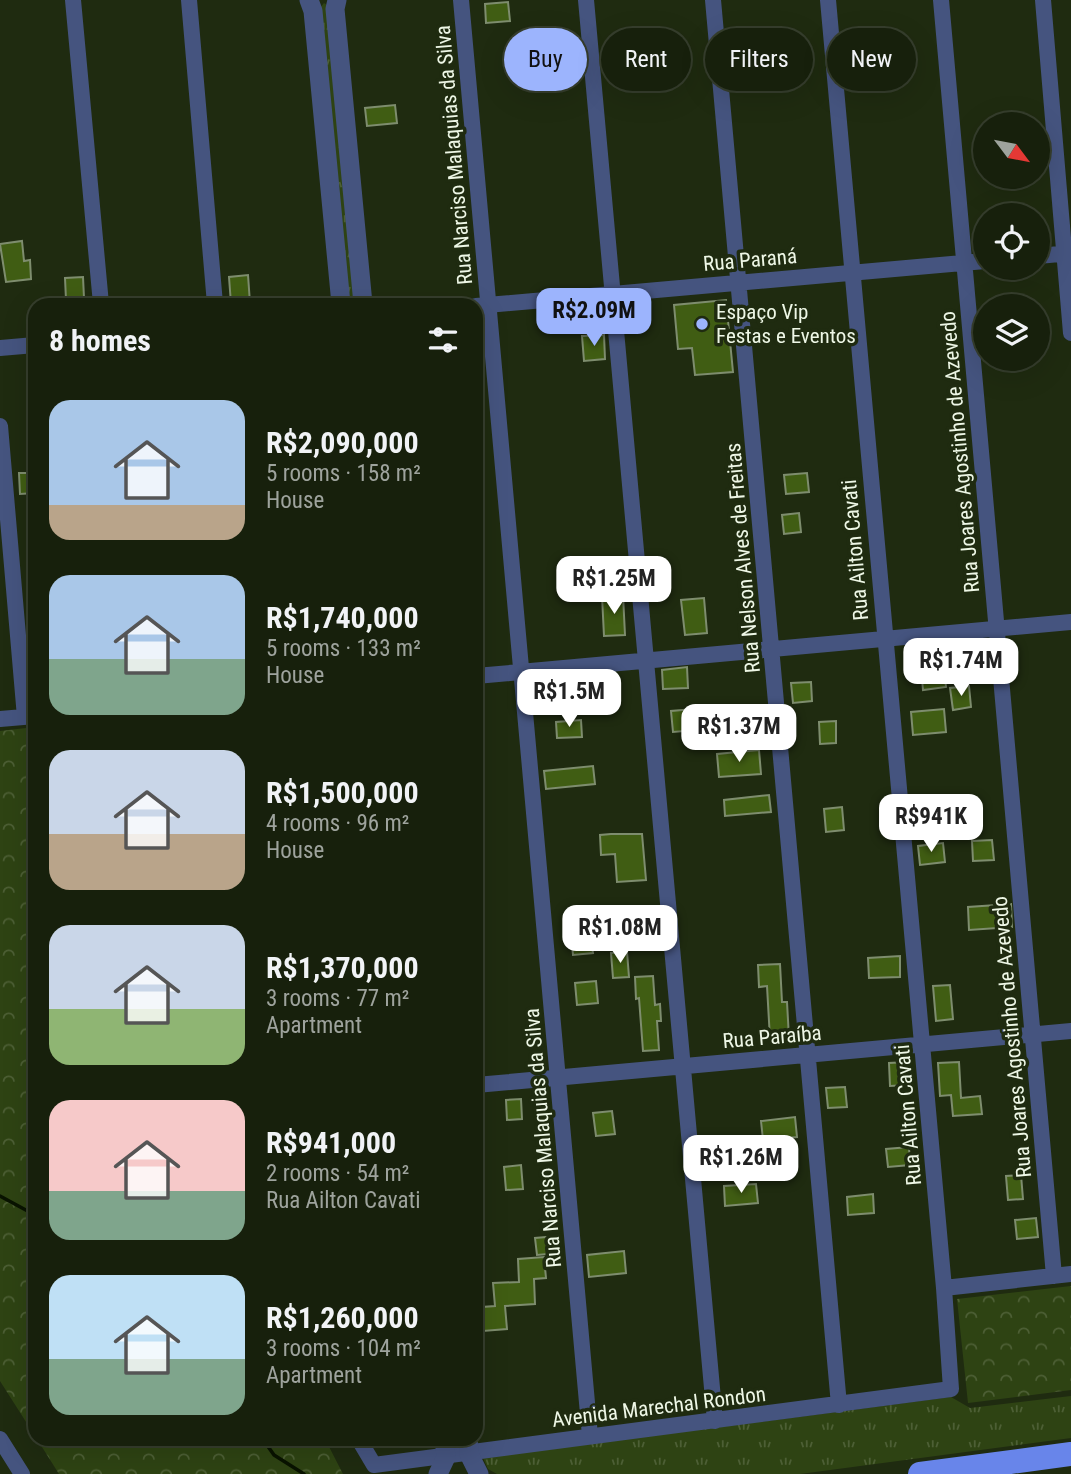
<!DOCTYPE html>
<meta charset="utf-8">
<style>
body{margin:0;font-family:"Roboto Condensed",sans-serif;background:#202815;color:#f1f3f6;height:100vh;display:flex;flex-direction:column;font-size:26px;white-space:nowrap}
*{box-sizing:border-box;margin:0}
p{font-size:23px;color:#9ea39d}
.icon{flex:none;width:38px;height:38px;fill:none;stroke:currentColor;stroke-width:2;stroke-linecap:round;stroke-linejoin:round}
.map{position:relative;flex:1;overflow:hidden}
.drawer{position:absolute;left:28px;top:298px;width:455px;height:1148px;display:flex;flex-direction:column;background:#17200c;border-radius:21px;box-shadow:0 7px 28px #0002,0 0 0 2px #363e2d}
.drawer>*{flex:none}
.banner{position:absolute;left:504px;top:28px;width:462px;height:63px;display:flex;gap:14px}
.needle{width:46px;rotate:122deg}
.tools{position:absolute;left:973px;top:112px;display:grid;gap:14px}
.tools a{display:grid;place-items:center;width:77px;height:77px;border-radius:50%;background:#17200c;box-shadow:0 7px 28px #0002,0 0 0 2px #363e2d;font-size:35px}
.price{position:absolute;translate:-50% -60px;padding:0 16px;border-radius:14px;background:#fff;color:#222;font-size:23px;line-height:46px;filter:drop-shadow(0 2px 4px #0008)}
.price::after{content:'';position:absolute;left:50%;top:42px;width:21px;height:16px;margin-left:-10px;background:inherit;clip-path:polygon(0 0,100% 0,50% 100%)}
.price.on{background:#9cb4fd;color:#111}
ul{padding:0;list-style:none}
li{display:flex;align-items:center;gap:21px;height:175px;padding:0 21px}
li span{display:grid;place-items:center;flex:none;width:196px;height:140px;border-radius:21px;color:#555}
li>.icon{margin-inline-start:auto}
span .icon{width:84px;height:84px;fill:#fffc;stroke-width:1}
li b{font-size:30px}
h2{display:flex;justify-content:space-between;align-items:center;height:84px;padding:0 21px;font-size:30px}
.tag{padding:0 24px;border-radius:32px;background:#17200c;box-shadow:0 7px 28px #0002,0 0 0 2px #363e2d;font-size:24px;line-height:63px}
.tag.on{background:#9cb4fd;color:#111}
.map>svg:first-child{display:block}
.grass{fill:url(#grass-tufts)}
.forest{fill:url(#forest-crowns)}
.lines{fill:none;stroke-linecap:round;stroke-linejoin:round}
.stream{stroke:#091301;stroke-width:3.5}
.building{fill:#405d13;stroke:#7e8d6e;stroke-width:2}
.minor{stroke:#45547f;stroke-width:16}
.tertiary{stroke:#45547f;stroke-width:19}
.trunk{stroke:#6885ea;stroke-width:24}
.poi-dot{fill:#9cb4fd;stroke:#1f2b10;stroke-width:2.5}
.labels{text-anchor:middle;stroke-width:7;stroke-linejoin:round;paint-order:stroke}
.street-label{font-size:21px;fill:#eef7e6;stroke:#1f2b10}
.poi-label{font-size:21px;fill:#eef7e6;stroke:#1f2b10;text-anchor:start}
</style>
<div class="map">
<svg width="1071" height="1474" viewBox="0 0 1071 1474">
<defs>
<pattern id="grass-tufts" width="24" height="20" patternUnits="userSpaceOnUse" patternTransform="scale(1.75)"><rect width="24" height="20" fill="#2e4313"/><path d="M3 7l-1-3M5 7V3M7 7l1-3M15 17l-1-3M17 17v-4M19 17l1-3" fill="none" stroke="#4d5f35"/></pattern>
<pattern id="forest-crowns" width="20" height="18" patternUnits="userSpaceOnUse" patternTransform="scale(1.75)"><rect width="20" height="18" fill="#2e4313"/><path d="M2 6a3 3 0 1 1 6 0M12 15a3 3 0 1 1 6 0" fill="none" stroke="#4d5f35"/></pattern>
</defs>
<rect width="100%" height="100%" fill="#1f2b10"/>
<path class="grass" d="M324,3l4,3 26,292 -3,4 -4,-2 -27,-292z
M1071,1396v42l-271,36h-303l-9,-5 -5,-11 468,-61 19,11z"/>
<path class="forest" d="M35,727v709l-35,-55v-650z
M1071,1286v104l-103,13 -11,-104z
M37,1439h288l18,35h-284z"/>
<g class="lines">
<path class="stream" d="M0,1196l35,19
M262,1438l12,17 30,19"/>
</g>
<path class="building" d="M508,2l2,19 -24,2 -1,-19z
M395,105l2,18 -30,3 -2,-18z
M22,241l2,20 6,-1 1,19 -25,3 -6,-38z
M248,275l2,28 -19,1 -2,-27z
M83,277l1,21 -18,2 -1,-22z
M726,300l7,72 -38,3 -3,-27 -14,1 -4,-44z
M604,335l1,24 -21,2 -2,-25z
M19,473h16v20l-15,1z
M807,473l2,19 -23,2 -2,-19z
M799,513l2,19 -17,2 -2,-19z
M623,595l2,40 -21,1 -2,-40z
M704,598l3,35 -22,2 -4,-35z
M941,644l5,43 -23,3 -4,-44z
M687,667l1,21 -25,1 -1,-19z
M811,682l1,19 -19,2 -2,-20z
M969,686l2,21 -18,3 -3,-22z
M706,708l2,21 -35,3 -2,-21z
M944,709l2,23 -33,3 -2,-23z
M581,720l1,17 -25,1 -1,-16z
M836,721v22l-16,1 -1,-22z
M759,750l2,24 -42,3 -2,-23z
M593,766l2,18 -49,5 -2,-18z
M769,795l2,17 -46,4 -1,-16z
M952,797v19l-26,1v-19z
M842,807l2,23 -18,2 -2,-23z
M611,834h31l4,46 -29,2 -2,-28 -14,1 -1,-20z
M992,840l2,20 -21,1 -1,-20z
M943,843l2,19 -25,3 -2,-19z
M1011,904l1,23 -43,3 -1,-23z
M590,932l3,21 -20,2 -2,-21z
M627,952l2,25 -16,1 -2,-25z
M900,956v21l-31,1 -1,-20z
M780,964l2,38h5l2,36 -19,1 -3,-53 -8,1 -1,-22z
M653,976l2,29 5,-1 1,17h-4l2,29 -16,1 -4,-53 -3,1 -1,-22z
M596,981l2,22 -21,2 -2,-22z
M950,985l3,34 -17,2 -3,-35z
M907,1062l1,23 -18,1 -1,-23z
M959,1062l2,36 19,-2 2,18 -29,2 -2,-21 -11,1 -2,-33z
M845,1087l2,20 -19,1 -2,-20z
M521,1099l1,20 -15,1 -1,-20z
M612,1111l3,23 -19,2 -3,-23z
M795,1117l2,20 -34,3 -2,-19z
M909,1147l1,18 -22,2 -2,-18z
M521,1165l2,24 -17,1 -2,-23z
M1021,1175l2,24 -15,1 -2,-24z
M756,1184l2,19 -33,3 -1,-20z
M873,1194l1,19 -26,2 -1,-18z
M1036,1218l2,19 -21,2 -2,-19z
M558,1236l1,17 -22,2 -2,-17z
M624,1251l2,22 -37,4 -2,-22z
M544,1257l2,21 -12,1 1,25 -30,2 2,23 -24,2 -1,-24 13,-1 -2,-23 26,-1 -1,-23z"/>
<g class="lines">
<path class="minor" d="M73,0l28,304
M189,0l26,304
M461,0l129,1436
M586,0l129,1421
M713,0l126,1405
M941,0l113,1276
M1043,0l28,333
M1038,256l33,-3
M476,306l509,-45
M0,348l35,-3
M0,426l25,291
M476,676l595,-54
M0,719l35,-3
M476,1085l595,-54
M944,1288l127,-14
M358,1438l16,27 577,-76 -7,-101 -116,-1288
M0,1439l22,35"/>
<path class="tertiary" d="M309,0l4,11 28,293
M337,0l-2,9 28,295
M468,1438l1,16 10,20
M438,1474l8,-17 -2,-19"/>
<path class="trunk" d="M920,1474l151,-20"/>
</g>
<circle class="poi-dot" cx="702" cy="324" r="7"/>
<g class="labels">
<g class="street-label">
<text transform="translate(454 155) rotate(-95)" y="7">Rua Narciso Malaquias da Silva</text>
<text transform="translate(750 260) rotate(-5)" y="7">Rua Paraná</text>
<text transform="translate(960 452) rotate(-95)" y="7">Rua Joares Agostinho de Azevedo</text>
<text transform="translate(855 550) rotate(-95)" y="7">Rua Ailton Cavati</text>
<text transform="translate(743 558) rotate(-95)" y="7">Rua Nelson Alves de Freitas</text>
<text transform="translate(772 1037) rotate(-5)" y="7">Rua Paraíba</text>
<text transform="translate(1012 1037) rotate(-95)" y="7">Rua Joares Agostinho de Azevedo</text>
<text transform="translate(908 1115) rotate(-95)" y="7">Rua Ailton Cavati</text>
<text transform="translate(543 1138) rotate(-95)" y="7">Rua Narciso Malaquias da Silva</text>
<text transform="translate(659 1407) rotate(-7)" y="7">Avenida Marechal Rondon</text>
</g>
<g class="poi-label">
<text x="716" y="319">Espaço Vip<tspan x="716" dy="24">Festas e Eventos</tspan></text>
</g>
</g>
</svg>
<div class="tools">
<a><svg class="needle" viewBox="-14 -14 28 28"><path d="M0-13l5 13h-10z" fill="#e53935"/><path d="M0 13l5-13h-10z" fill="#9ea39d"/></svg></a>
<a><svg class="icon" aria-label="locate" viewBox="0 0 24 24"><circle cx="12" cy="12" r="6"/><path d="M12 2v4M12 18v4M2 12h4M18 12h4"/></svg></a>
<a><svg class="icon" aria-label="layers" viewBox="0 0 24 24"><path d="M12 4l9 5-9 5-9-5zM3 14l9 5 9-5"/></svg></a>
</div>
<b class="price on" style="left:594px;top:348px">R$2.09M</b>
<b class="price" style="left:614px;top:616px">R$1.25M</b>
<b class="price" style="left:961px;top:698px">R$1.74M</b>
<b class="price" style="left:569px;top:729px">R$1.5M</b>
<b class="price" style="left:739px;top:764px">R$1.37M</b>
<b class="price" style="left:931px;top:854px">R$941K</b>
<b class="price" style="left:620px;top:965px">R$1.08M</b>
<b class="price" style="left:741px;top:1195px">R$1.26M</b>
<div class="banner">
<a class="tag on">Buy</a>
<a class="tag">Rent</a>
<a class="tag">Filters</a>
<a class="tag">New</a>
</div>
<section class="drawer">
<h2>8 homes<svg class="icon" aria-label="filters" viewBox="0 0 24 24"><path d="M4 7h16M4 17h16"/><circle cx="9" cy="7" r="2"/><circle cx="15" cy="17" r="2"/></svg></h2>
<ul>
<li><span style="background:linear-gradient(#a9c7e8 75%,#b9a48a 0)"><svg class="icon" aria-label="home" viewBox="0 0 24 24"><path d="M3 11l9-7 9 7M6 9v11h12V9"/></svg></span><div><b>R$2,090,000</b><p>5 rooms · 158 m²</p><p>House</p></div></li>
<li><span style="background:linear-gradient(#a9c7e8 60%,#7fa58c 0)"><svg class="icon" aria-label="home" viewBox="0 0 24 24"><path d="M3 11l9-7 9 7M6 9v11h12V9"/></svg></span><div><b>R$1,740,000</b><p>5 rooms · 133 m²</p><p>House</p></div></li>
<li><span style="background:linear-gradient(#c9d6e8 60%,#b9a48a 0)"><svg class="icon" aria-label="home" viewBox="0 0 24 24"><path d="M3 11l9-7 9 7M6 9v11h12V9"/></svg></span><div><b>R$1,500,000</b><p>4 rooms · 96 m²</p><p>House</p></div></li>
<li><span style="background:linear-gradient(#c9d6e8 60%,#8fb573 0)"><svg class="icon" aria-label="home" viewBox="0 0 24 24"><path d="M3 11l9-7 9 7M6 9v11h12V9"/></svg></span><div><b>R$1,370,000</b><p>3 rooms · 77 m²</p><p>Apartment</p></div></li>
<li><span style="background:linear-gradient(#f6c9c9 65%,#7fa58c 0)"><svg class="icon" aria-label="home" viewBox="0 0 24 24"><path d="M3 11l9-7 9 7M6 9v11h12V9"/></svg></span><div><b>R$941,000</b><p>2 rooms · 54 m²</p><p>Rua Ailton Cavati</p></div></li>
<li><span style="background:linear-gradient(#bfe0f5 60%,#7fa58c 0)"><svg class="icon" aria-label="home" viewBox="0 0 24 24"><path d="M3 11l9-7 9 7M6 9v11h12V9"/></svg></span><div><b>R$1,260,000</b><p>3 rooms · 104 m²</p><p>Apartment</p></div></li>
</ul>
</section>
</div>
